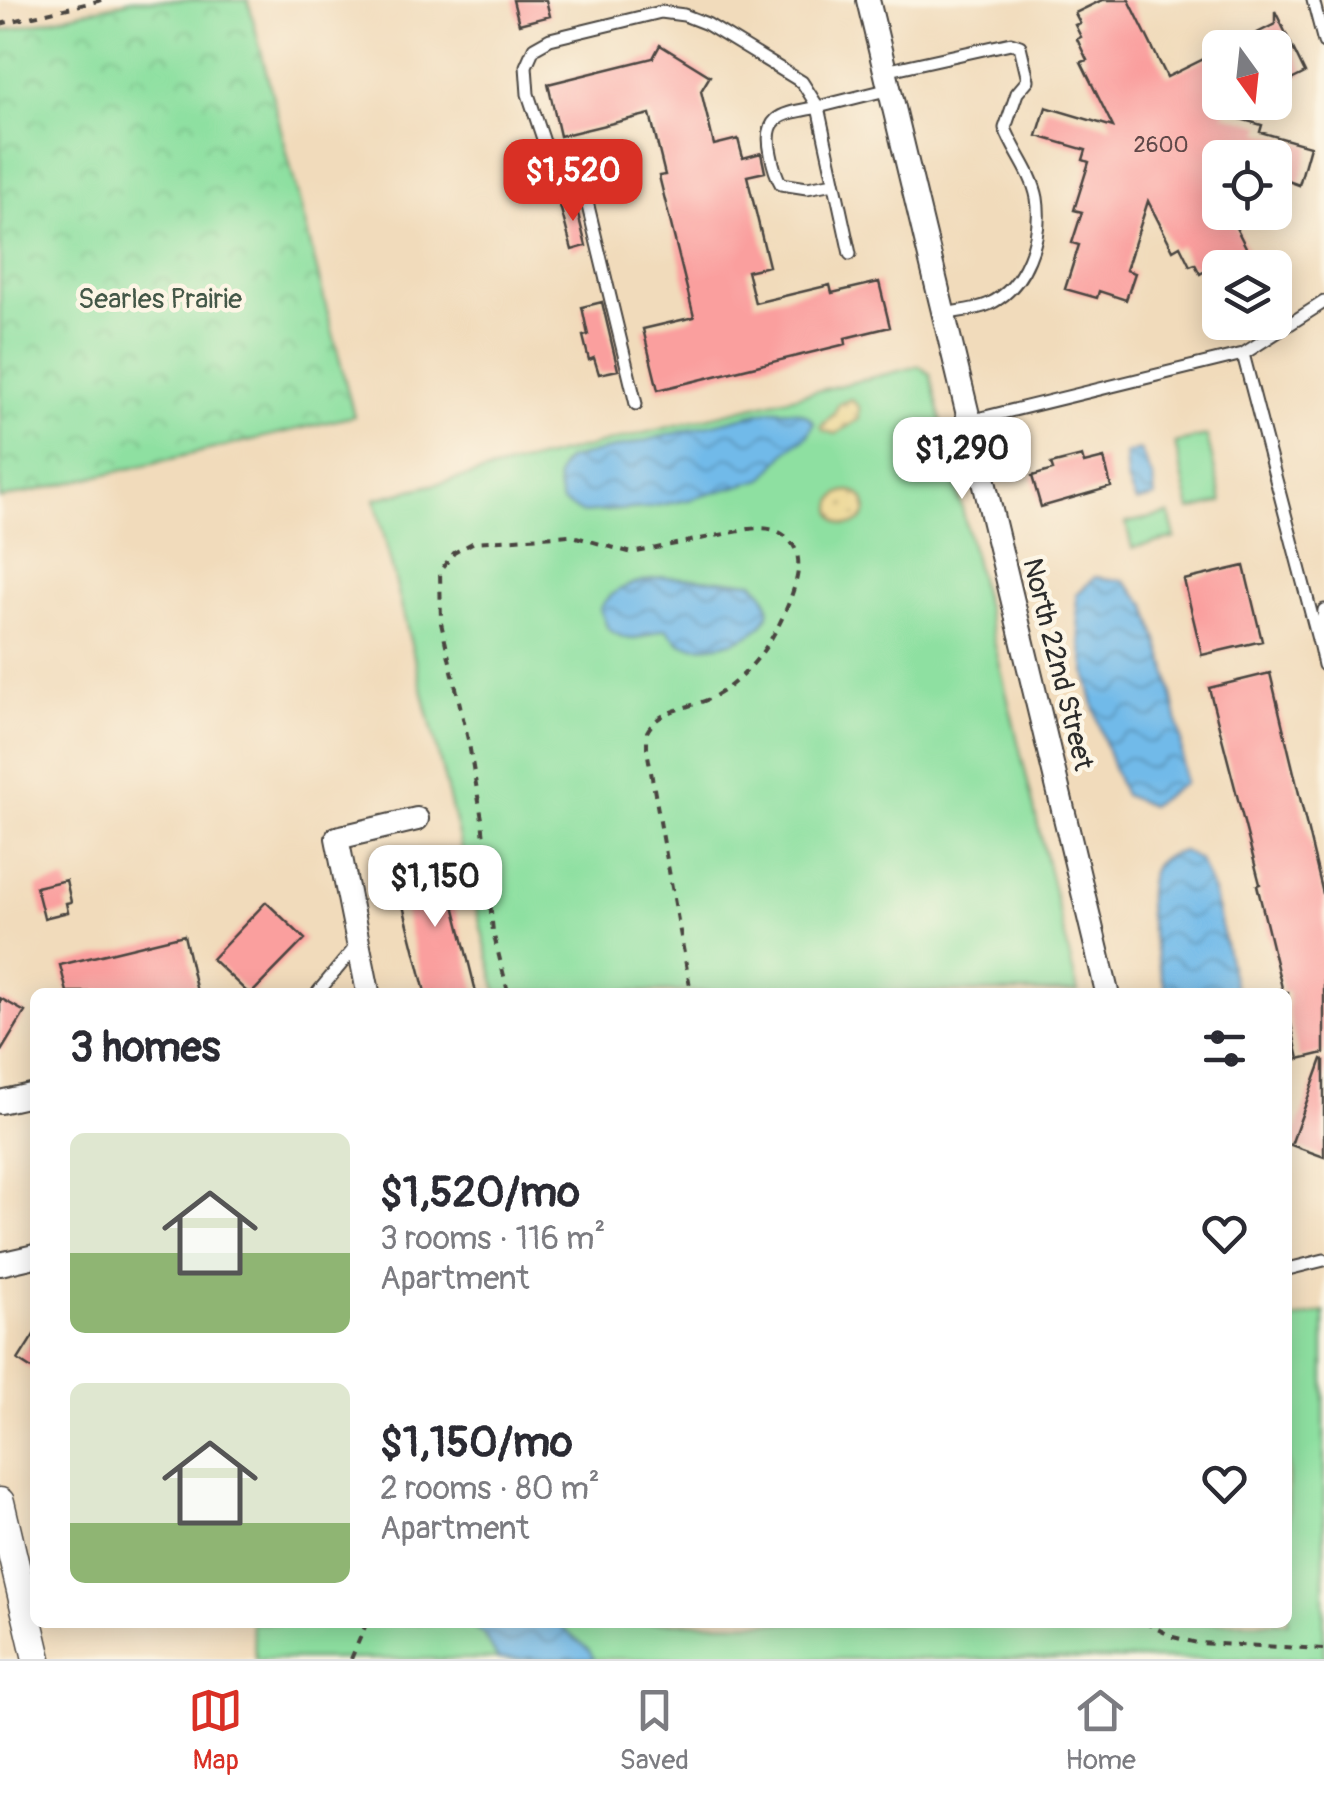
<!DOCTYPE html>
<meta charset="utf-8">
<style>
body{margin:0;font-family:Pangolin,sans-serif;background:#f7f7f7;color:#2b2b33;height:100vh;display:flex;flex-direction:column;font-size:38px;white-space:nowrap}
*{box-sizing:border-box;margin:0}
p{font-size:32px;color:#7c7c81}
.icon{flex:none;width:55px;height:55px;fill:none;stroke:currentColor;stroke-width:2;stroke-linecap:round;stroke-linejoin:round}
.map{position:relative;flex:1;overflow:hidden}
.details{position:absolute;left:30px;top:988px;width:1262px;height:640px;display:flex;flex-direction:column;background:#fff;border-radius:15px;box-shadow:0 5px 25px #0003}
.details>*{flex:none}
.needle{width:65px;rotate:165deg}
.fabs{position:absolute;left:1202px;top:30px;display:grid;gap:20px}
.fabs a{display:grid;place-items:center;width:90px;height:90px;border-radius:15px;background:#fff;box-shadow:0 5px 25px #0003;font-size:50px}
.price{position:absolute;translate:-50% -85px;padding:0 22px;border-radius:20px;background:#fff;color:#222;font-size:32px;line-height:65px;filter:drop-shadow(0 2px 5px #0008)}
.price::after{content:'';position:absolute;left:50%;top:60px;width:30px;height:22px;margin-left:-15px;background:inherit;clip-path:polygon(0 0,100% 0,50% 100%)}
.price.active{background:#d93025;color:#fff}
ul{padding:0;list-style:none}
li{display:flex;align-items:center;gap:30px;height:250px;padding:0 40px}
li span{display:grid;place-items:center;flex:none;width:280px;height:200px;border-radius:15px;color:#555}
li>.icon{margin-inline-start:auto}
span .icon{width:120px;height:120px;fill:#fffc;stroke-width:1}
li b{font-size:42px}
h2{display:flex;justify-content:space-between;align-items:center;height:120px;padding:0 40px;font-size:42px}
.tabs{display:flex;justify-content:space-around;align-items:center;height:140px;border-top:2px solid #e1e1e2;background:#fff;font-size:28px;color:#7c7c81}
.tabs a{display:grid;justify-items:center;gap:5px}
.tabs .active{color:#d93025}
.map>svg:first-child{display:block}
.grass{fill:#8ee0a1;stroke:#5c8666;stroke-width:2.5}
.sand{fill:url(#sand-dots);stroke:#8c8264;stroke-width:2.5}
.park{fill:url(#park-crowns);stroke:#5c8666;stroke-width:2.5}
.water{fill:url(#water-waves);stroke:#4e728a;stroke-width:2.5}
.building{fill:#fa9f9e}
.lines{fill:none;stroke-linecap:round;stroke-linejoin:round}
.service-casing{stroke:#494541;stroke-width:15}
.minor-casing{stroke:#494541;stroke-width:26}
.tertiary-casing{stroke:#494541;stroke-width:31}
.path{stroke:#494541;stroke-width:4;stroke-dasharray:8 8;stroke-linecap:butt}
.service{stroke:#fff;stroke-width:11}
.minor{stroke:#fff;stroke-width:22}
.tertiary{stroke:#fff;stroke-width:28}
.labels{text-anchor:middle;stroke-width:9;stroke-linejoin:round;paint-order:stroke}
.number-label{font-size:22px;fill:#5f4848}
.park-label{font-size:28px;fill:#445848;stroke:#fcf5e5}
.street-label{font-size:28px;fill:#2b2b2b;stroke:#fcf5e5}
</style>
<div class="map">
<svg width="1324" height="1659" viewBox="0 0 1324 1659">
<defs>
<pattern id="sand-dots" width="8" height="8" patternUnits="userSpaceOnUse" patternTransform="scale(2.5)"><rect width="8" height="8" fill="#eeda9e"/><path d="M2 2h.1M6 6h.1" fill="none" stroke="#cb8" stroke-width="1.8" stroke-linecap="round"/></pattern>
<pattern id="park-crowns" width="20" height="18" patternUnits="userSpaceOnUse" patternTransform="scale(2.5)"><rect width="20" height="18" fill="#8ee0a1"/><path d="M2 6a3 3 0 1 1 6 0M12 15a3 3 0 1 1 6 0" fill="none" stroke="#7bc08b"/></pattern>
<pattern id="water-waves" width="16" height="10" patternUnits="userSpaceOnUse" patternTransform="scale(2.5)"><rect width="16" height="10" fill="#71bae9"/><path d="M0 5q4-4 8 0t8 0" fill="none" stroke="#5d97bd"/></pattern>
</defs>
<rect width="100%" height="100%" fill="#fcf5e5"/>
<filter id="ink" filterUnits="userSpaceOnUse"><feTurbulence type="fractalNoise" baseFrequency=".01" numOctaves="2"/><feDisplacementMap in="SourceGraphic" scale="20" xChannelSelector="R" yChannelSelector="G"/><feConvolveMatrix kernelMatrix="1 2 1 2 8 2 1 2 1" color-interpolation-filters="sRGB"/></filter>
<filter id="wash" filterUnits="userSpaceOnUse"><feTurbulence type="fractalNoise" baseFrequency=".0048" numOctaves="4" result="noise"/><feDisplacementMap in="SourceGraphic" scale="40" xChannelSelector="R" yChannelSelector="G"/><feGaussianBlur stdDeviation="2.25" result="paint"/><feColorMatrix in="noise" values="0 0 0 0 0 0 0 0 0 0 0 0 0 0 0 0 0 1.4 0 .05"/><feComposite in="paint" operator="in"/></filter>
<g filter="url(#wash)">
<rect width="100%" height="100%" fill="#f1dbbb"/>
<path class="grass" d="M919,366l11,8 148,618h-581l-122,-493z
M1207,436l15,66 -32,8 -15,-67z
M1169,514l6,24 -43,10 -6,-25z
M1324,1312v347h-1068l-5,-36 1037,-1v-301z"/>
<path class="sand" d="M851,399l8,8v12l-23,15 -12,-3 -3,-5 12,-11 6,-11z
M832 508a17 17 0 1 1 34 0a17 17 0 1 1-34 0Z"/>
<path class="park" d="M133,0h115l106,416 -354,83v-467z"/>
<path class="water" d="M771,410c16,0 33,-1 43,13l-7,14 -17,11 -27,31 -75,21 -44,8 -63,5 -19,-11c-5,-15 -8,-30 4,-42z
M1140,450l13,29 2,18 -19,5 -9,-22 -2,-26z
M663,577l90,5c50,45 -34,73 -70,62 -7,-2 -11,-10 -17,-15 -26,5 -28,20 -58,0l-8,-20c13,-23 39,-28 63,-32z
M1095,577l29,4 23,25 19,60 15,72 3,45 -34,23 -26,-11c-25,-56 -45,-139 -48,-200z
M1183,851l17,10 14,34 22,97h-70c-7,-31 -34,-108 -5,-133 5,-4 16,-6 22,-8z
M468,1623h89l32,27 5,9h-96l-14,-25z"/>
<g id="blocks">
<path class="building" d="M513,0h33l4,16 -31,8z
M1102,0h27l38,77 53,-26v51h25l-23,12 40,11 -2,7 50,14 -11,39 -11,-4 -8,29h-5v-52h-55v54h8l24,47 -17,9h-15v33l-15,-30 -5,3 -5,-10 -5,2 -10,-20 -7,4 -25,-49 -22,69 9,3 -9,27 -27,-9 -2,7 -32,-9 14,-44 -7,-2 10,-31 -8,-2 15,-48 -6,-2 3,-10 -49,-14 9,-29 67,20 -32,-65 6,-2 -10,-21 4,-2 -6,-12 5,-2 -5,-10z
M1275,11l30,62 -30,15v-40h-48l48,-24z
M660,45l50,31 -9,15 13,54 24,-6 5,19 18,-5 4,19 -18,4 22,90 -22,5 8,32 75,-18 2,8 47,-11 11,45 -45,11 1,6 -188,46 -15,-61 51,-12 -35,-141 6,-1 -15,-61 -90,22 -12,-52 105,-26z
M574,198l12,48 -14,4 -13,-48z
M602,302l16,68 -19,4 -5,-16 -5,2 -6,-24 5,-1 -6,-28z
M1082,456l2,7 20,-5 7,29 -70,20 -9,-31 21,-6 -2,-6z
M1244,566l18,75 -60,14 -18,-75z
M1270,673l54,225v155l-25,6 -11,-48v-19h-5l-26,-107 3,-1 -51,-196z
M443,862l23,90 10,40h-51l-30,-118z
M66,880l5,22 -5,1 2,9 -24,6 -8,-31z
M266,902l39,37 -52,53h-6l-35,-33z
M184,935l13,57h-130l-7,-27z
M0,998l25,14 -25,41z
M1322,1059l2,1v97l-33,-12z
M35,1333v38l-17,-11z"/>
</g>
</g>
<g filter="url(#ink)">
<use href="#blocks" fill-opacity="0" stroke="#494541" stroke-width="2.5"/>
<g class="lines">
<g class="service-casing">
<path id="service" d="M1313,0l11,42
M885,71l126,-28 9,3 8,34 -11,13 -12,35c9,24 27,44 32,70 6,39 -11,89 -48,106 -13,6 -31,7 -46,10
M834,183l-27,5 -26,-4c-6,-10 -8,-19 -10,-30 -9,-41 14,-40 47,-47l32,147
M1243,354l77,293
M636,404l-55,-227 -33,-23 -20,-60 -2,-28 8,-18 16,-9 111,-27 23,3 23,9 95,58 16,25 72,-18
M969,421l274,-67 81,-52
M1324,610l-4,37 4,18
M318,992l40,-48
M1288,1269l36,-9"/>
</g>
<g class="minor-casing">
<path id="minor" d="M868,0l239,992
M368,992l-31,-154 80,-19
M0,1102l35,-8
M0,1264l35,-8"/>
</g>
<g class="tertiary-casing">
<path id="tertiary" d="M0,1502l37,157"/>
</g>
<path class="path" d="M0,24l102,-24
M508,992l-15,-60 -11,-113 -13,-75 -28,-121 -1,-52 14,-18 20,-11 95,-7 63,18 117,-24c16,-2 31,-1 42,13 12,15 7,35 1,52 -14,40 -40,82 -79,103 -22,12 -54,11 -66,35v18l44,242
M1144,1622l29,15 24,6 127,6
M351,1659l16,-37"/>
<use href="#service" class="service"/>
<use href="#minor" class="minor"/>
<use href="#tertiary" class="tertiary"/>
</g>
</g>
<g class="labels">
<g class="number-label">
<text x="1161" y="152">2600</text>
</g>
<g class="park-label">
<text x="160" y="308">Searles Prairie</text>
</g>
<g class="street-label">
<text transform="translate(1059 664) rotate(76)" y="10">North 22nd Street</text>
</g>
</g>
</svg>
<div class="fabs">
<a><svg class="needle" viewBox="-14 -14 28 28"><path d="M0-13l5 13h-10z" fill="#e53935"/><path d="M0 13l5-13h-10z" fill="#7c7c81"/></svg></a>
<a><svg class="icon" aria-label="locate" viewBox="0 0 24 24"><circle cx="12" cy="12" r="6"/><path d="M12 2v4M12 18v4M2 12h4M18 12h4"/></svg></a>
<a><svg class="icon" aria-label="layers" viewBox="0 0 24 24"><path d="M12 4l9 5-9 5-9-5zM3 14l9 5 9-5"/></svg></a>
</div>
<b class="price active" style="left:573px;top:224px">$1,520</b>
<b class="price" style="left:962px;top:502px">$1,290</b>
<b class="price" style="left:435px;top:930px">$1,150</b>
<section class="details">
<h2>3 homes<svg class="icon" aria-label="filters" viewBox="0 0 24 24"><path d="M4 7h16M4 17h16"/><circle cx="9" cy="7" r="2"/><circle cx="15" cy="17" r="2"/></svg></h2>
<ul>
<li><span style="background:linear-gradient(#dfe7d0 60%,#8fb573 0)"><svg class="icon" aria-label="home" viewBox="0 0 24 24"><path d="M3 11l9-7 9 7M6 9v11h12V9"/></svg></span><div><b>$1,520/mo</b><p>3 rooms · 116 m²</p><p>Apartment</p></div><svg class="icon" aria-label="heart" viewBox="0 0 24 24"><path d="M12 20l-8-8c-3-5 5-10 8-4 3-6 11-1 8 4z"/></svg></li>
<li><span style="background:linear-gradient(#dfe7d0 70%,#8fb573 0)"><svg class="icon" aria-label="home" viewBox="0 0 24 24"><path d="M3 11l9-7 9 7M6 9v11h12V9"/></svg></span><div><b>$1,150/mo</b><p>2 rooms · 80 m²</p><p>Apartment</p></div><svg class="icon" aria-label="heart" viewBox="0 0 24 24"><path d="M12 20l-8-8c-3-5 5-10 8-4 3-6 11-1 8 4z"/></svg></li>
</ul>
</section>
</div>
<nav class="tabs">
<a class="active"><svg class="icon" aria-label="map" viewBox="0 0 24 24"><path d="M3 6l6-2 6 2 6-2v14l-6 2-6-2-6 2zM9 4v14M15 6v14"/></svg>Map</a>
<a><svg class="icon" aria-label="saved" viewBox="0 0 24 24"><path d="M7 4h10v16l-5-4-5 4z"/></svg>Saved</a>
<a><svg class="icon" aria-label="home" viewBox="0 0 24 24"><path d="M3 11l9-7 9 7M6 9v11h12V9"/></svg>Home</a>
</nav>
